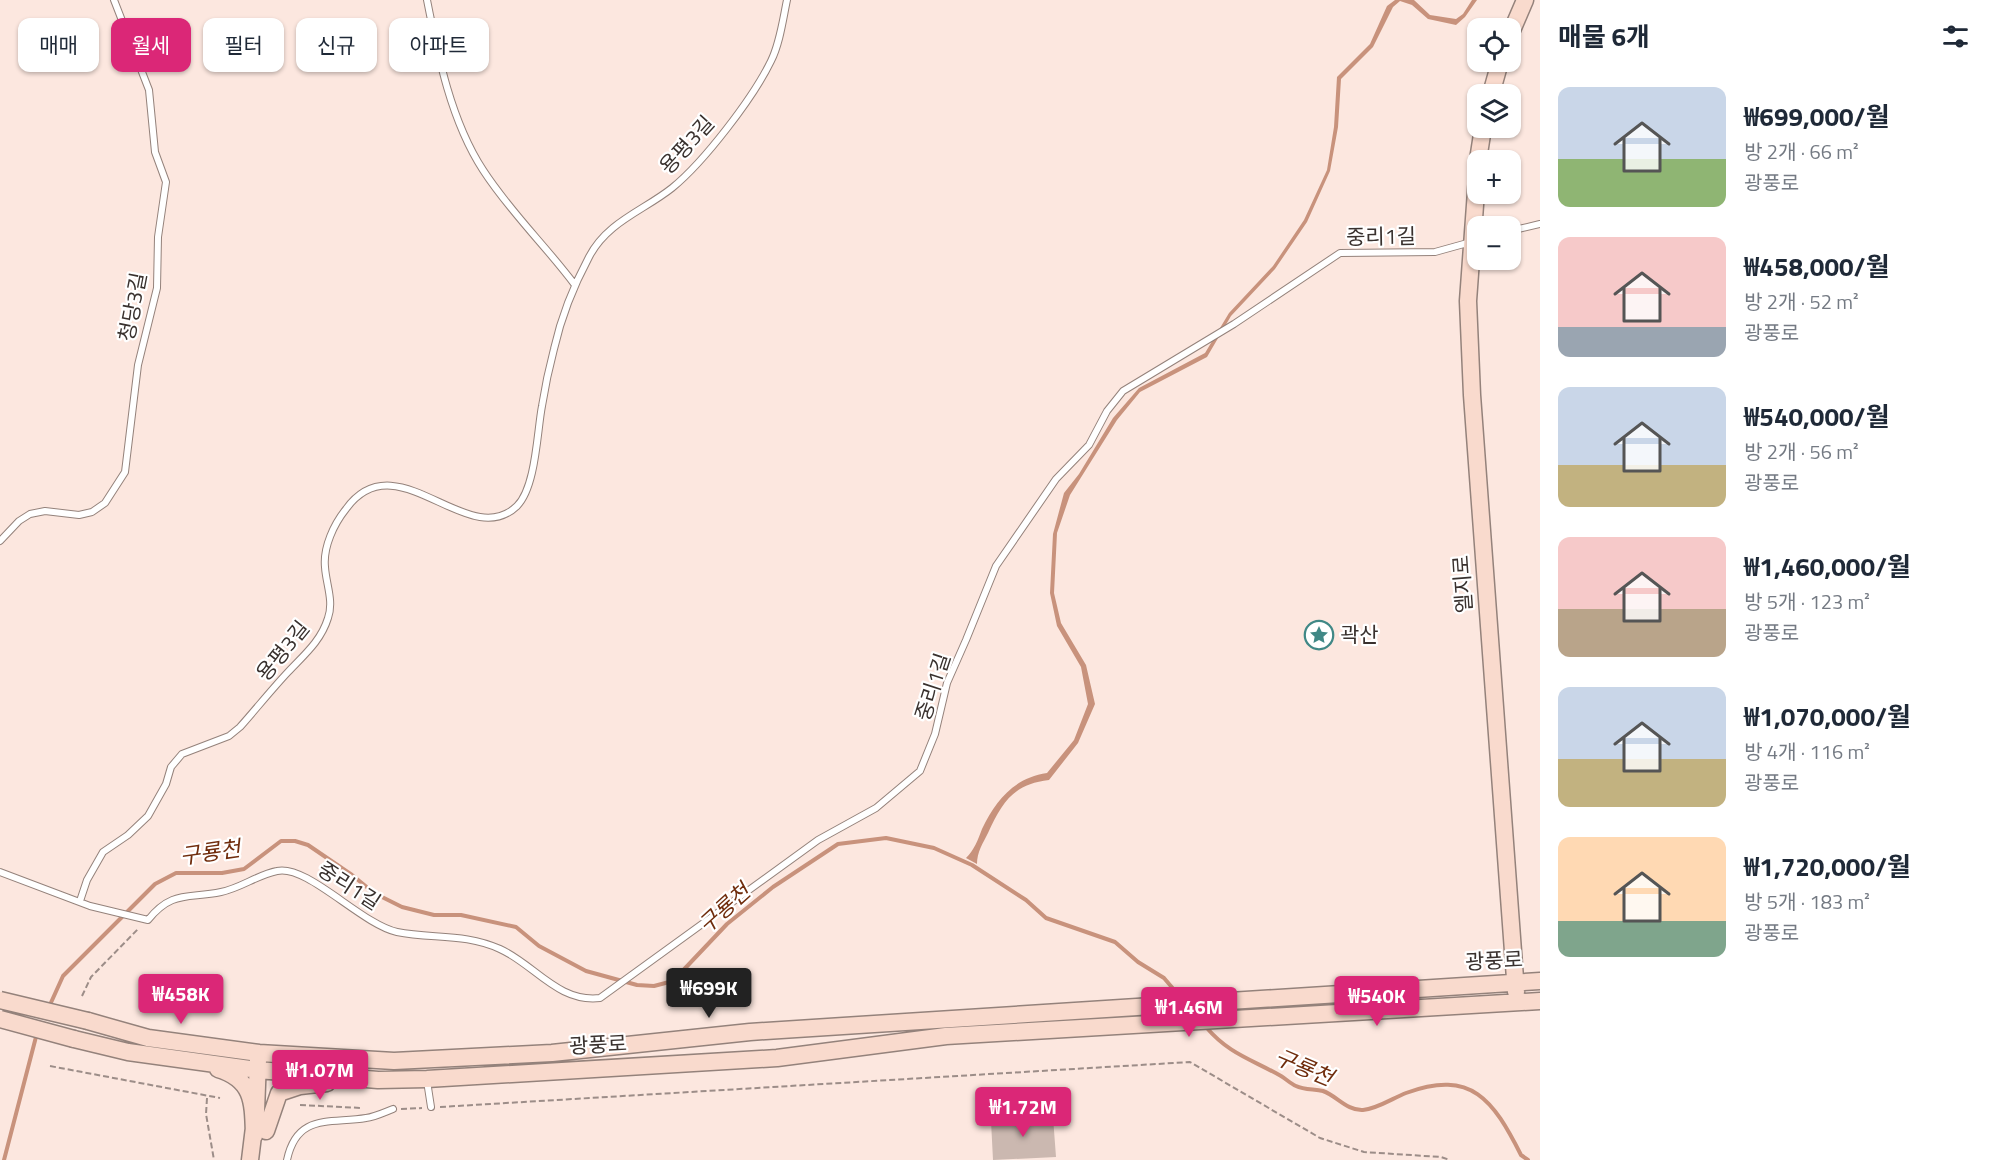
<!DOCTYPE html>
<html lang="ko">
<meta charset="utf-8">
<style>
body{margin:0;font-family:"Titillium Web","Noto Sans KR",sans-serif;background:#f6f6f7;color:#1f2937;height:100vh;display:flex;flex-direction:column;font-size:22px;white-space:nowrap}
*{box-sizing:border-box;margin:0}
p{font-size:20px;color:#747a83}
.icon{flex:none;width:33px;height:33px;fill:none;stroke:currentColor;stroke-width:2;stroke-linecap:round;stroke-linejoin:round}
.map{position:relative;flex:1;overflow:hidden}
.sheet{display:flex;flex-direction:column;background:#fff;width:450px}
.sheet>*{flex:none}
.top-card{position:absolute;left:18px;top:18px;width:570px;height:54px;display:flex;gap:12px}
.tools{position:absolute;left:1467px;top:18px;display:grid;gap:12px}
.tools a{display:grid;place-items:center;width:54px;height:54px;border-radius:12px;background:#fff;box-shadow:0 2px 4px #0004;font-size:30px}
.price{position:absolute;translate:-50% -51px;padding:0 14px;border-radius:6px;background:#db2777;color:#fff;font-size:20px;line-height:39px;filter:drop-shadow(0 2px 3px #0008)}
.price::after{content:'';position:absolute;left:50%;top:36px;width:18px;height:14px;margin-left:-9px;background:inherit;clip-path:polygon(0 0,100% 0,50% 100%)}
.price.on{background:#222;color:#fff}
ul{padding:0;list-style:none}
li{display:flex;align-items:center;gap:18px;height:150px;padding:0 18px}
li span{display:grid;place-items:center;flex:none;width:168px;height:120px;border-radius:12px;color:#555}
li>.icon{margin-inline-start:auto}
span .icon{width:72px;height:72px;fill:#fffc;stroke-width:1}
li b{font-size:26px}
h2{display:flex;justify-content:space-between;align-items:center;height:72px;padding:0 18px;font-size:26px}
.tag{padding:0 21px;border-radius:12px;background:#fff;box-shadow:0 2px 4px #0004;font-size:21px;line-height:54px}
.tag.on{background:#db2777;color:#fff}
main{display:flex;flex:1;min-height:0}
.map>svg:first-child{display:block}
.water{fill:#c8927c}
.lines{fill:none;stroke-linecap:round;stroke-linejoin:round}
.stream{stroke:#c8927c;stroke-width:4}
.building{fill:#cbb8b0}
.lane-casing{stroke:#94827b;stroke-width:8}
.secondary-casing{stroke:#94827b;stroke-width:19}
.path{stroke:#9c8d88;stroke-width:2;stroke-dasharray:6 3;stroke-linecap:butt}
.lane{stroke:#fff;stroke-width:6}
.secondary{stroke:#f9dacd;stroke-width:16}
.secondary-bridge-casing{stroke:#94827b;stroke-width:19;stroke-linecap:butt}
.secondary-bridge{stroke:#f9dacd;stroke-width:16}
.labels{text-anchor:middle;stroke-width:4.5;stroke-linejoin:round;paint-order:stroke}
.street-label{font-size:21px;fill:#39312e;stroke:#fff}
.poi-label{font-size:21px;fill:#39312e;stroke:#fff;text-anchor:start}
.water-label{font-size:22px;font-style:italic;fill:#702d0d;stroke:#fff}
</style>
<main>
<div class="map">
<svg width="1540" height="1160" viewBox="0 0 1540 1160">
<rect width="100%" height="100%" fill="#fce7df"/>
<path class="water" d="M1395,0h19l16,15 26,4 7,-5 9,-14h5l-12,17 -9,8 -28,-6 -16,-14 -12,-4 -7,6 -20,40 -32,32 -3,48 -8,44 -23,51 -32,47 -44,47 -24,41 -67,35 -23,28 -47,75 -13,38 -3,60 7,30 25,42 9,39 -17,39 -29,37c-36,4 -47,23 -61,53 -5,10 -11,19 -11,31l-11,-6c8,-8 12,-18 16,-29 14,-29 32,-51 65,-56l27,-33 14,-36 -7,-37 -24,-41 -7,-33 3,-59 11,-41 15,-19 34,-56 26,-30 66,-35 24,-40 44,-47 31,-46 23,-50 7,-43 3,-50 33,-33 17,-38z"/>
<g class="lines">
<path class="stream" d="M49,1007l14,-31 92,-92 21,-11h46l22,-4 37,-28h14l13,4 44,30 22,18 28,14 32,8h27l55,12 23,19 47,25 51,14 17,1 19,-5 54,-57 46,-37 65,-43 48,-6 48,10 38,17 54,35 20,18 69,24 23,20 26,16 17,20
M1206,1027c23,27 45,32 75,49 5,3 10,8 15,10 8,4 18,3 27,5 14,5 24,20 40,19 14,-1 30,-12 43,-17 66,-24 87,7 115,62l7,5
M4,1160l33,-127"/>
</g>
<path class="building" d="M1033,1114v5l20,-2 3,40 -63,3 -2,-39 22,-1v-5z"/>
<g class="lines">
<g class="lane-casing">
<path id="lane" d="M427,0c11,56 24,121 56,170 27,42 63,76 92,115
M1510,231l30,-7
M0,541l19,-20 11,-7 15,-3 34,4 13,-3 13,-9 20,-31 13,-107 19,-77 1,-51 8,-55 -11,-30 -6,-62 -35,-90
M0,872l90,34 58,14c24,-30 40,-21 73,-28 20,-4 36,-17 56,-21 30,-7 84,53 120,61 35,7 68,1 103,17 34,15 58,54 100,49l218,-158 58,-32 44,-37 15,-37 12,-51 19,-43 30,-74 60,-87 33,-34 18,-34 16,-20 111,-67 106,-71 95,-1 36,-10
M80,901l7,-21 16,-28 25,-17 20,-19 18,-32 5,-17 11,-13 47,-18 11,-9c16,-18 32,-38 48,-55 16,-17 33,-31 40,-54 6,-17 -2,-34 -3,-51 -2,-20 9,-43 21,-58 51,-70 122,44 171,-3 19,-19 20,-74 25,-100 3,-19 7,-38 12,-57 7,-31 20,-64 35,-92 18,-35 54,-46 83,-69 32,-26 81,-90 99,-127 9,-18 12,-42 16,-61
M427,1081l4,26
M287,1160c10,-47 43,-36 79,-42 9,-1 19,-6 27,-9"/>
</g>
<g class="secondary-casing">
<path id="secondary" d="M1510,35l15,-35
M1491,94l9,-32
M1478,160l5,-32
M1478,164l-10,137 4,94 44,597
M88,1021l60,17 111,15 135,8 158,-8 198,-21 790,-51
M74,1039l54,13 130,18 120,10 49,-1 350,-21 169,-22 594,-35
M218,1069c36,11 35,34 36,67
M266,1131l13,-38 21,-7 27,-3
M250,1160l6,-49 2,-51"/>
</g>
<path class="path" d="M82,996l9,-19 48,-49
M50,1066l170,32
M207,1098l-1,16 8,46
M300,1105l62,3
M440,1107l750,-45 130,76 44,14 77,5 9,3
M401,1109l21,-1"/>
<use href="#lane" class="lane"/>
<use href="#secondary" class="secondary"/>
<g class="secondary-bridge-casing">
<path id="secondary-bridge" d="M0,1000l88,21
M0,1019l74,20"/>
</g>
<use href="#secondary-bridge" class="secondary-bridge"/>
</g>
<defs>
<g id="sight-ring" transform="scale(1.5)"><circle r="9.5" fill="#fff" stroke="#408886" stroke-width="1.5"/><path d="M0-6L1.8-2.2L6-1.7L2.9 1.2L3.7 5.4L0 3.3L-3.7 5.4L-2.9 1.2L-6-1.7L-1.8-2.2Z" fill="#408886"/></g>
</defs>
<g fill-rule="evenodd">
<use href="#sight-ring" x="1319" y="635"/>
</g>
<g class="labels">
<g class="street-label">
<text transform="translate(687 145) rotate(-48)" y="7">용평3길</text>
<text transform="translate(1381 237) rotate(-1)" y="7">중리1길</text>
<text transform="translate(133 307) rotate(-79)" y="7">청당3길</text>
<text transform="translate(1463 584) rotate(-94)" y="7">엘지로</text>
<text transform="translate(283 651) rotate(-51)" y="7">용평3길</text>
<text transform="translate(933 687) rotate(-72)" y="7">중리1길</text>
<text transform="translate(349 886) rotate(33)" y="7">중리1길</text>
<text transform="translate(1494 961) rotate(-3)" y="7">광풍로</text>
<text transform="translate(598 1045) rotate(-3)" y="7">광풍로</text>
</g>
<g class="poi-label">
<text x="1340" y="642">곽산</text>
</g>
<g class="water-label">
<text transform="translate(210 852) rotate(-8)" y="8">구룡천</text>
<text transform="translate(724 908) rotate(-42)" y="8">구룡천</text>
<text transform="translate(1304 1067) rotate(23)" y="8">구룡천</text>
</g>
</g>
</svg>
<div class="tools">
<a><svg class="icon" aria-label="locate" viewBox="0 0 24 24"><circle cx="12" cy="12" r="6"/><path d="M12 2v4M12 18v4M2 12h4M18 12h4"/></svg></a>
<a><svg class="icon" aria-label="layers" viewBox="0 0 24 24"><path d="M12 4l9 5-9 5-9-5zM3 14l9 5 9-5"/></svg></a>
<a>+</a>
<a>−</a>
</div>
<b class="price on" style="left:709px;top:1019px">₩699K</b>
<b class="price" style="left:181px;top:1025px">₩458K</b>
<b class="price" style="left:1377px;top:1027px">₩540K</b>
<b class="price" style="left:1189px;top:1038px">₩1.46M</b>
<b class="price" style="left:320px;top:1101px">₩1.07M</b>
<b class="price" style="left:1023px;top:1138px">₩1.72M</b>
<div class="top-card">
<a class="tag">매매</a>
<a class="tag on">월세</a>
<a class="tag">필터</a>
<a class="tag">신규</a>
<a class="tag">아파트</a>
</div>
</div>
<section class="sheet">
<h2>매물 6개<svg class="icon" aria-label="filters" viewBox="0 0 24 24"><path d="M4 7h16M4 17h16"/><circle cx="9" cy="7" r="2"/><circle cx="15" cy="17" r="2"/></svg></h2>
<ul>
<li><span style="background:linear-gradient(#c9d6e8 60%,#8fb573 0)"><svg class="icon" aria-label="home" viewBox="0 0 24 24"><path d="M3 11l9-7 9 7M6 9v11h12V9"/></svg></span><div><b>₩699,000/월</b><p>방 2개 · 66 m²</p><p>광풍로</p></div></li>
<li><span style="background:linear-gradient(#f6c9c9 75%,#9aa5b1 0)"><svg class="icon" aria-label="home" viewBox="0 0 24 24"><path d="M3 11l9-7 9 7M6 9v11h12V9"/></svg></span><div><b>₩458,000/월</b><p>방 2개 · 52 m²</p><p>광풍로</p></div></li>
<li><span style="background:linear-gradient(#c9d6e8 65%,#c2b280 0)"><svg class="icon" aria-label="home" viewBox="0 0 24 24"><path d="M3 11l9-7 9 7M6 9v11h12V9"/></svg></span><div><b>₩540,000/월</b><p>방 2개 · 56 m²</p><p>광풍로</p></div></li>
<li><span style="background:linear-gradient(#f6c9c9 60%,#b9a48a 0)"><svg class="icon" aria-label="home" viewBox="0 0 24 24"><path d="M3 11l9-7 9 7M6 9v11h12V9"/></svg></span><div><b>₩1,460,000/월</b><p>방 5개 · 123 m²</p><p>광풍로</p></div></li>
<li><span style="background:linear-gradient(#c9d6e8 60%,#c2b280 0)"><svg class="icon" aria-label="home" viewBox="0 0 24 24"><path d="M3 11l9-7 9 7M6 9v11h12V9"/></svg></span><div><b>₩1,070,000/월</b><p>방 4개 · 116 m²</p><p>광풍로</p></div></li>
<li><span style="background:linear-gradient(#ffd9b3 70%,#7fa58c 0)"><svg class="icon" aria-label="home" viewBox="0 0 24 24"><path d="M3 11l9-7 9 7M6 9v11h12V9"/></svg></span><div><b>₩1,720,000/월</b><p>방 5개 · 183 m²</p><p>광풍로</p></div></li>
</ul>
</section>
</main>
